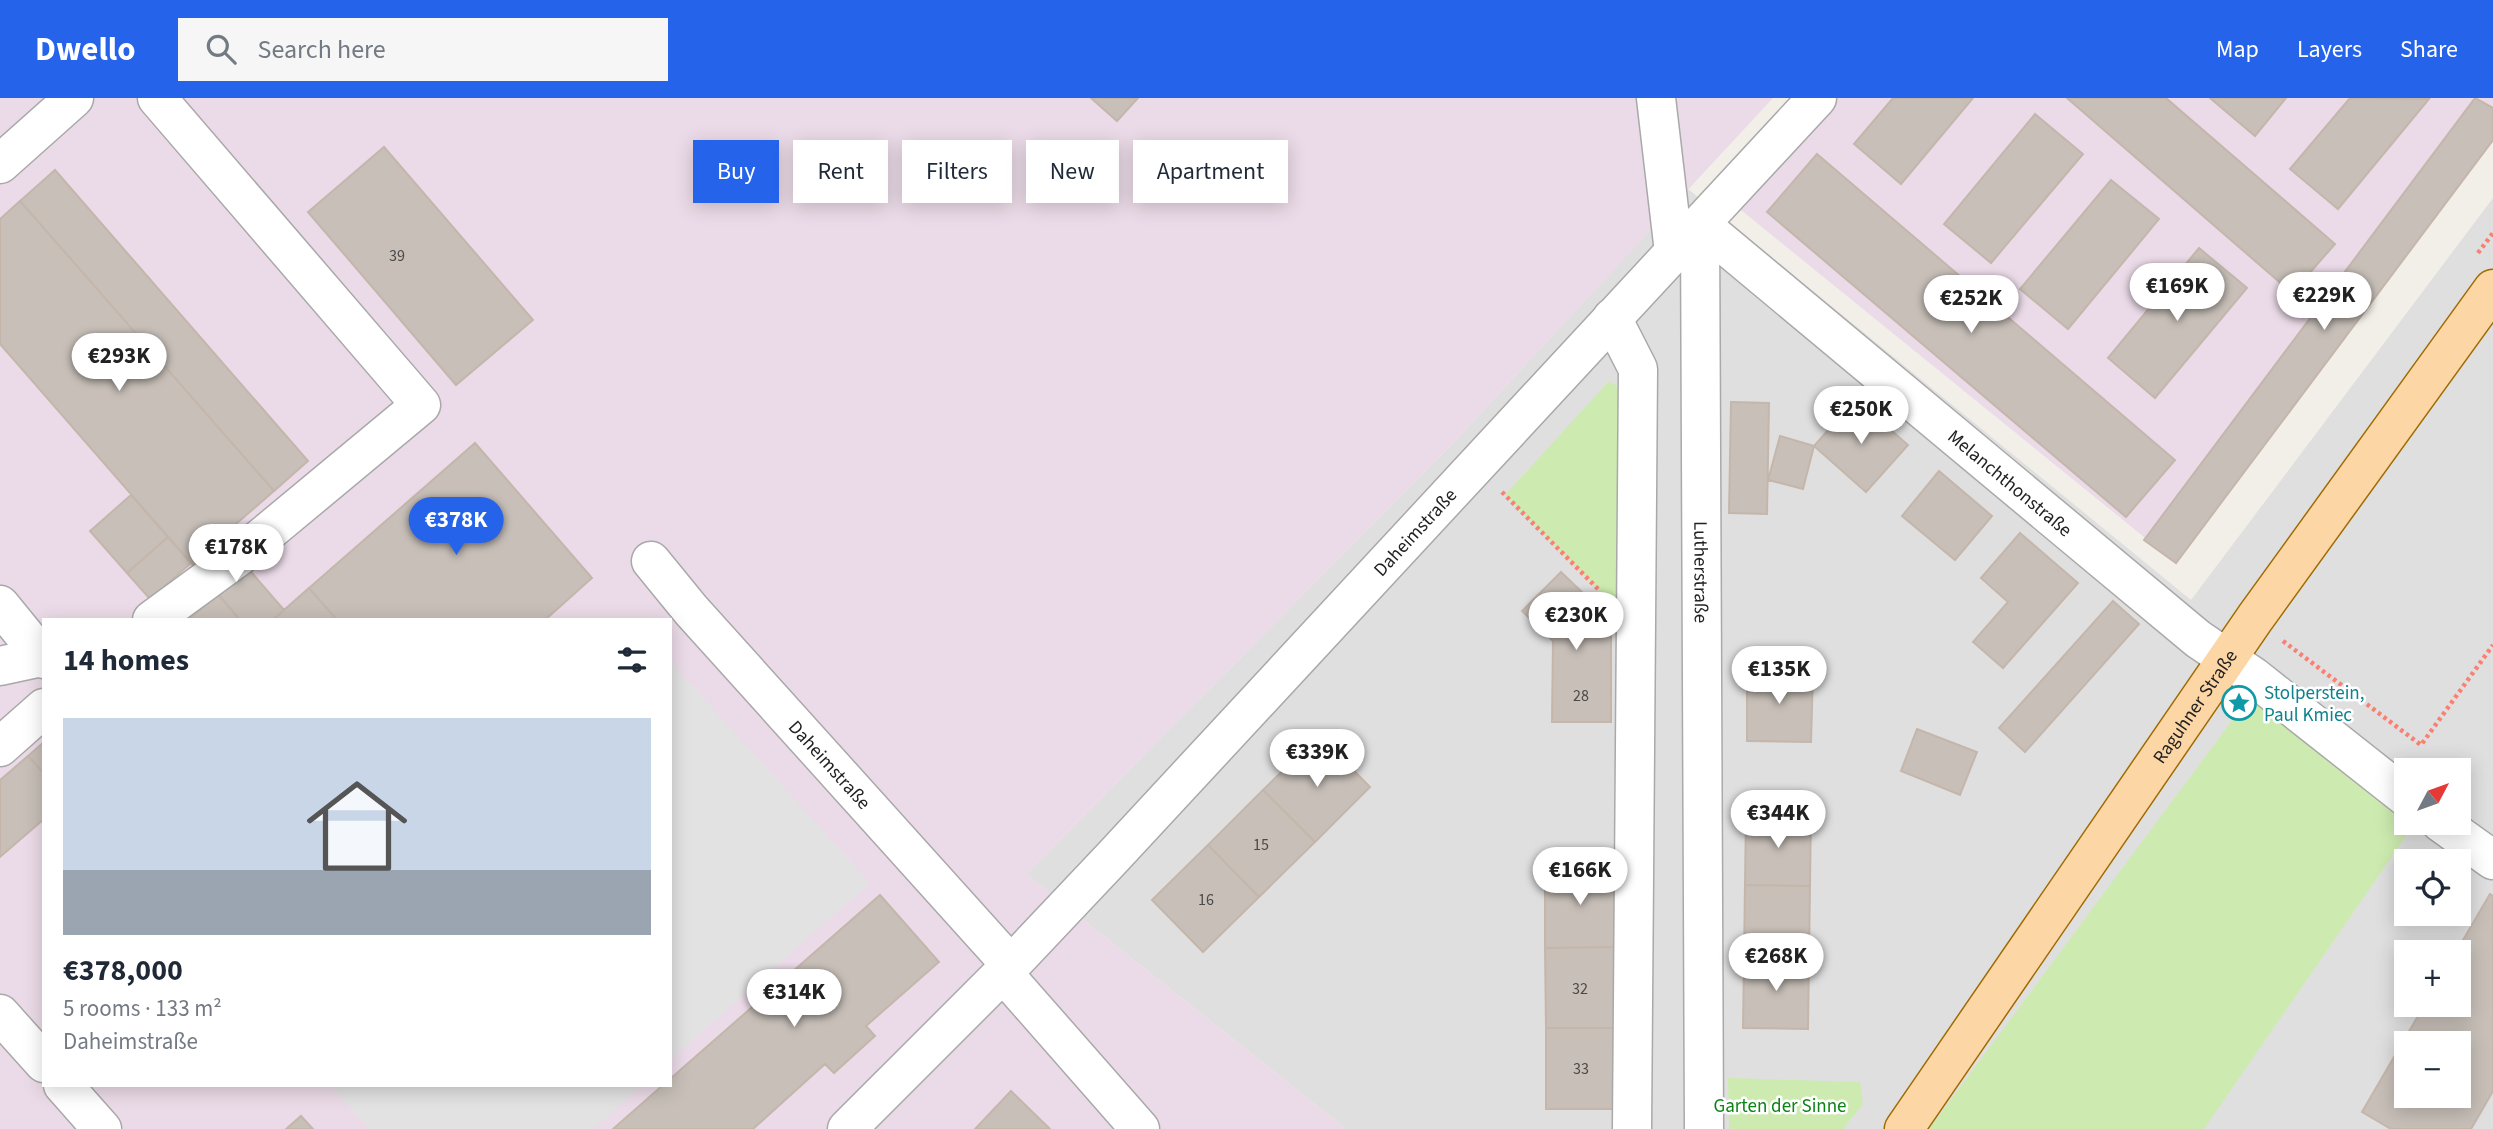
<!DOCTYPE html>
<meta charset="utf-8">
<style>
body{margin:0;font-family:"Source Sans 3",sans-serif;background:#f6f6f7;color:#1f2937;height:100vh;display:flex;flex-direction:column;font-size:26px;white-space:nowrap}
*{box-sizing:border-box;margin:0}
p{font-size:23px;color:#747a83}
.icon{flex:none;width:38px;height:38px;fill:none;stroke:currentColor;stroke-width:2;stroke-linecap:round;stroke-linejoin:round}
.map{position:relative;flex:1;overflow:hidden}
.panel{position:absolute;left:42px;top:520px;width:630px;height:469px;display:flex;flex-direction:column;background:#fff;border-radius:0px;box-shadow:0 4px 18px #0003}
.panel>*{flex:none}
.banner{position:absolute;left:693px;top:42px;width:665px;height:63px;display:flex;gap:14px}
.needle{width:46px;rotate:49deg}
.buttons{position:absolute;left:2394px;top:660px;display:grid;gap:14px}
.buttons a{display:grid;place-items:center;width:77px;height:77px;border-radius:0px;background:#fff;box-shadow:0 4px 18px #0003;font-size:35px}
.price{position:absolute;translate:-50% -60px;padding:0 16px;border-radius:24px;background:#fff;color:#222;font-size:23px;line-height:46px;filter:drop-shadow(0 2px 4px #0008)}
.price::after{content:'';position:absolute;left:50%;top:42px;width:21px;height:16px;margin-left:-10px;background:inherit;clip-path:polygon(0 0,100% 0,50% 100%)}
.price.selected{background:#2563eb;color:#fff}
ul{padding:0;list-style:none}
li{display:grid;align-content:center;gap:14px;height:371px;padding:0 21px}
li span{display:grid;place-items:center;height:217px;border-radius:0px;color:#555}
li>.icon{margin-inline-start:auto}
span .icon{width:126px;height:126px;fill:#fffc;stroke-width:1}
li b{font-size:30px}
h2{display:flex;justify-content:space-between;align-items:center;height:84px;padding:0 21px;font-size:30px}
.pill{padding:0 24px;border-radius:0px;background:#fff;box-shadow:0 4px 18px #0003;font-size:24px;line-height:63px}
.pill.selected{background:#2563eb;color:#fff}
header{display:flex;align-items:center;gap:42px;box-sizing:border-box;height:98px;padding:0 35px;background:#2563eb;color:#fff}
header strong{font-size:33px}
nav{display:flex;gap:38px;margin-inline-start:auto;font-size:24px}
.search{width:490px;height:63px;background:#f6f6f7;display:flex;align-items:center;gap:18px;box-sizing:border-box;padding:0 24px;border-radius:0px;color:#747a83;font-size:26px}
.map>svg:first-child{display:block}
.residential{fill:#e0dfdf;fill-rule:evenodd}
.industrial{fill:#ebdbe8;fill-rule:evenodd}
.grass{fill:#cdebb0}
.parking{fill:#e2e2e2}
.building{fill:#c7bfb8;stroke:#c4b6ab;stroke-width:2;fill-rule:evenodd}
.lines{fill:none;stroke-linecap:round;stroke-linejoin:round}
.minor-casing{stroke:#a9a9a9;stroke-width:41}
.major-casing{stroke:#a06b00;stroke-width:41}
.path{stroke:#fa8072;stroke-width:4.5;stroke-dasharray:3.5 3.5;stroke-linecap:butt}
.minor{stroke:#fff;stroke-width:38}
.major{stroke:#fcd6a4;stroke-width:38}
.labels{text-anchor:middle;stroke-width:5;stroke-linejoin:round;paint-order:stroke}
.number-label{font-size:16px;fill:#4b4948}
.street-label{font-size:19px;fill:#222;stroke:#fff}
.culture-label{font-size:19px;fill:#0d838f;stroke:#fff;text-anchor:start}
.park-label{font-size:19px;fill:#0c8416;stroke:#fff}
</style>
<header>
<strong>Dwello</strong>
<div class="search"><svg class="icon" aria-label="search" viewBox="0 0 24 24"><circle cx="10" cy="10" r="6"/><path d="M15 15l6 6"/></svg>Search here</div>
<nav><a>Map</a><a>Layers</a><a>Share</a></nav>
</header>
<div class="map">
<svg width="2493" height="1031" viewBox="0 0 2493 1031">
<rect width="100%" height="100%" fill="#f2efe9"/>
<path class="residential" d="M1688,91l503,411 302,-402v931h-1147l-320,-255 428,-432zM2406,672h53v52h-53zM2406,763h53v53h-53zM2406,854h53v52h-53zM2406,945h53v53h-53z"/>
<path class="industrial" d="M0,0h1773l-319,344 -428,432 320,255h-1346zM44,522h626v465h-626z
M1837,0h656v42l-317,423 -440,-357z"/>
<path class="grass" d="M1609,283l15,10v225l-119,-121z
M2259,586l147,112v26l9,1 -211,306h-275z
M1728,980l132,4 3,22 -20,25h-114z"/>
<path class="parking" d="M670,563l200,222 -200,177z
M330,987h312l-49,44h-224z"/>
<path class="building" d="M1091,0h47l-21,23z
M1893,0h80l-72,86 -47,-40z
M2067,0h99l169,146 -43,49z
M2210,0h76l-31,38z
M2350,0l79,1 -91,110 -48,-40z
M2475,0l18,10v32l-317,423 -32,-23z
M2035,16l48,40 -92,109 -47,-39z
M384,49l149,173 -77,65 -148,-173z
M1817,56l358,306 -49,57 -359,-305z
M55,72l253,291 -34,30 -254,-290z
M2111,82l48,39 -91,110 -48,-40z
M20,103l254,290 -83,72 -191,-219v-125z
M2199,150l48,40 -92,110 -47,-40z
M1856,301l52,46 -42,47 -52,-46z
M1731,304l38,1 -2,111 -38,-1z
M1780,338l34,10 -11,43 -35,-9z
M475,345l117,135 -47,42h-208l-28,-32z
M1939,373l53,45 -37,44 -53,-44z
M131,397l37,42 -41,36 -37,-42z
M2020,435l58,50 -75,85 -30,-26 35,-40 -27,-24z
M168,439l23,26 -41,36 -23,-26z
M221,439l63,73 -11,10h-33l-49,-57z
M1561,474l50,48v102h-59l1,-81 -31,-30z
M309,490l28,32h-64l11,-10z
M218,496l22,26h-52z
M2113,503l26,23 -114,128 -26,-24z
M1747,571l66,2 -2,71 -64,-1z
M1917,631l60,23 -17,43 -59,-24z
M1319,637l51,52 -55,55 -52,-52z
M44,644v31l-16,-17z
M28,658l16,17v46l-44,38v-77z
M1263,692l52,52 -56,55 -51,-52z
M1746,715l65,1 -1,72 -65,-1z
M1208,747l51,52 -56,55 -51,-52z
M1545,769h69l1,80 -70,1z
M1745,787l65,1 -1,72 -65,-1z
M2490,796l3,2v195l-22,38h-80l-29,-17 63,-108h34v-52h-3zM2406,945h53v53h-53z
M880,797l59,67 -73,64 9,10 -41,37 -9,-9 -72,65h-140l50,-44h7v-6z
M1615,849v81h-69l-1,-80z
M1744,859l65,1 -1,71 -65,-1z
M1546,930h69l1,81h-70z
M1011,993l39,38h-75z
M301,1018l12,13h-27z"/>
<g class="lines">
<g class="minor-casing">
<g id="minor">
<path d="M1656,0l18,154"/>
<path d="M0,66l74,-66"/>
<path id="s1" d="M1700,126l498,415 56,38 152,120"/>
<path id="s2" d="M1700,126l4,905"/>
<path d="M1612,220l26,51 -6,760"/>
<path id="s3" d="M651,463l40,49 320,355"/>
<path d="M0,507l44,54"/>
<path d="M152,522l86,-63 183,-152 -264,-307"/>
<path d="M0,568l42,-9"/>
<path d="M0,649l44,-39"/>
<path d="M2440,724l53,38"/>
<path d="M1003,875l137,156"/>
<path d="M0,916l44,49"/>
<path d="M63,987l39,44"/>
<path id="s4" d="M847,1031l164,-164 102,-108 704,-759"/>
</g>
</g>
<g class="major-casing">
<g id="major">
<path id="s5" d="M1904,1031l351,-511 238,-329"/>
</g>
</g>
<path class="path" d="M2478,155l15,-20
M1502,394l97,98
M2283,543l138,104 72,-100"/>
<use href="#minor" class="minor"/>
<use href="#major" class="major"/>
</g>
<defs>
<g id="sight-ring" transform="scale(1.75)"><circle r="9.5" fill="#fff" stroke="#0f9aa8" stroke-width="1.5"/><path d="M0-6L1.8-2.2L6-1.7L2.9 1.2L3.7 5.4L0 3.3L-3.7 5.4L-2.9 1.2L-6-1.7L-1.8-2.2Z" fill="#0f9aa8"/></g>
</defs>
<g fill-rule="evenodd">
<use href="#sight-ring" x="2239" y="605"/>
</g>
<g class="labels">
<g class="number-label">
<text x="397" y="163">39</text>
<text x="1581" y="603">28</text>
<text x="1261" y="752">15</text>
<text x="1206" y="807">16</text>
<text x="1580" y="896">32</text>
<text x="1581" y="976">33</text>
</g>
<g class="street-label">
<text dy="7" stroke="none"><textPath href="#s1" startOffset="404">Melanchthonstraße</textPath></text>
<text dy="7" stroke="none"><textPath href="#s4" startOffset="824">Daheimstraße</textPath></text>
<text dy="7" stroke="none"><textPath href="#s2" startOffset="348">Lutherstraße</textPath></text>
<text dy="7" stroke="none"><textPath href="#s5" startOffset="513">Raguhner Straße</textPath></text>
<text dy="7" stroke="none"><textPath href="#s3" startOffset="271">Daheimstraße</textPath></text>
</g>
<g class="culture-label">
<text x="2264" y="601">Stolperstein,<tspan x="2264" dy="22">Paul Kmiec</tspan></text>
</g>
<g class="park-label">
<text x="1780" y="1014">Garten der Sinne</text>
</g>
</g>
</svg>
<div class="buttons">
<a><svg class="needle" viewBox="-14 -14 28 28"><path d="M0-13l5 13h-10z" fill="#e53935"/><path d="M0 13l5-13h-10z" fill="#747a83"/></svg></a>
<a><svg class="icon" aria-label="locate" viewBox="0 0 24 24"><circle cx="12" cy="12" r="6"/><path d="M12 2v4M12 18v4M2 12h4M18 12h4"/></svg></a>
<a>+</a>
<a>−</a>
</div>
<b class="price" style="left:2177px;top:225px">€169K</b>
<b class="price" style="left:2324px;top:234px">€229K</b>
<b class="price" style="left:1971px;top:237px">€252K</b>
<b class="price" style="left:119px;top:295px">€293K</b>
<b class="price" style="left:1861px;top:348px">€250K</b>
<b class="price selected" style="left:456px;top:459px">€378K</b>
<b class="price" style="left:236px;top:486px">€178K</b>
<b class="price" style="left:1576px;top:554px">€230K</b>
<b class="price" style="left:1779px;top:608px">€135K</b>
<b class="price" style="left:1317px;top:691px">€339K</b>
<b class="price" style="left:1778px;top:752px">€344K</b>
<b class="price" style="left:1580px;top:809px">€166K</b>
<b class="price" style="left:1776px;top:895px">€268K</b>
<b class="price" style="left:794px;top:931px">€314K</b>
<div class="banner">
<a class="pill selected">Buy</a>
<a class="pill">Rent</a>
<a class="pill">Filters</a>
<a class="pill">New</a>
<a class="pill">Apartment</a>
</div>
<section class="panel">
<h2>14 homes<svg class="icon" aria-label="filters" viewBox="0 0 24 24"><path d="M4 7h16M4 17h16"/><circle cx="9" cy="7" r="2"/><circle cx="15" cy="17" r="2"/></svg></h2>
<ul>
<li><span style="background:linear-gradient(#c9d6e8 70%,#9aa5b1 0)"><svg class="icon" aria-label="home" viewBox="0 0 24 24"><path d="M3 11l9-7 9 7M6 9v11h12V9"/></svg></span><div><b>€378,000</b><p>5 rooms · 133 m²</p><p>Daheimstraße</p></div></li>
</ul>
</section>
</div>
